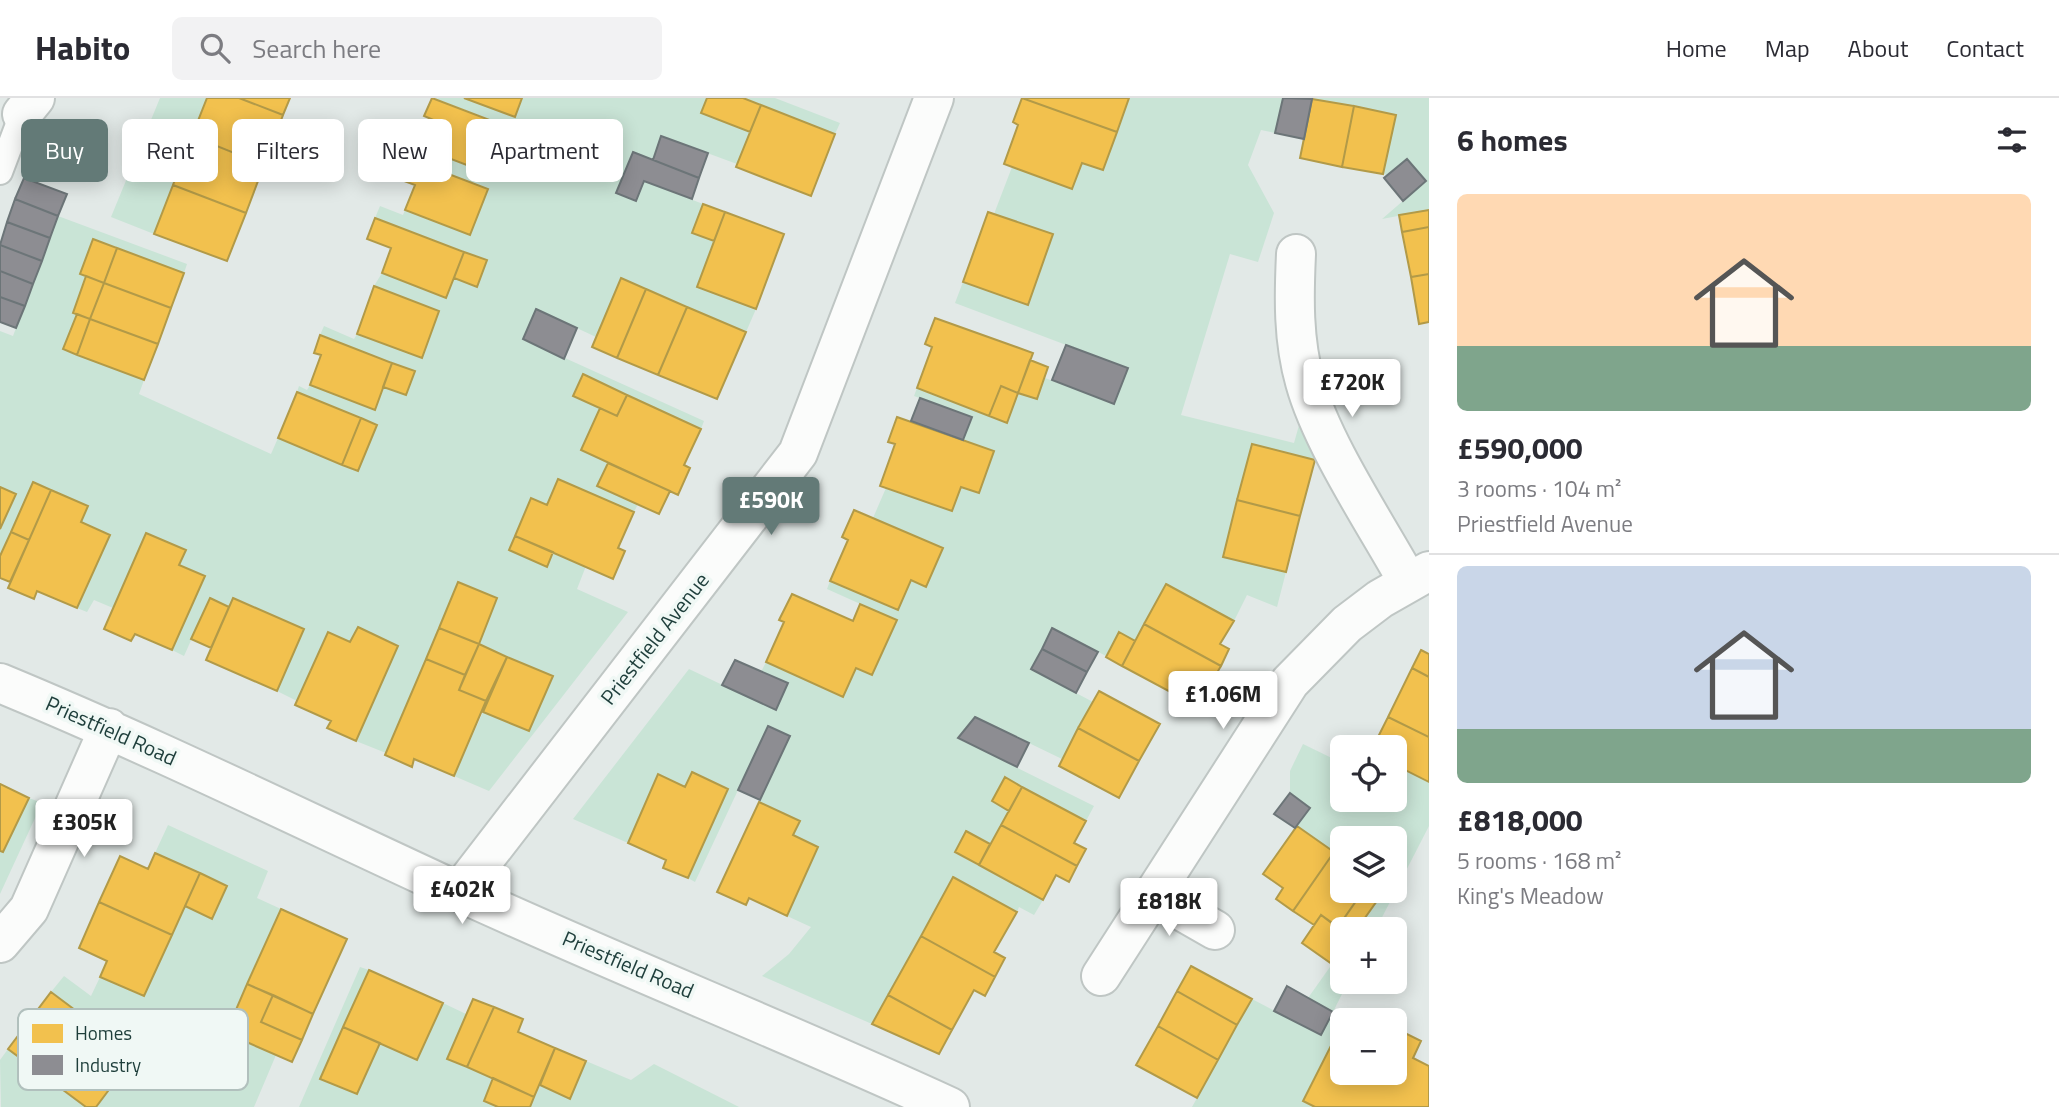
<!DOCTYPE html>
<meta charset="utf-8">
<style>
body{margin:0;font-family:"Titillium Web",sans-serif;background:#f2f2f3;color:#2b2b33;height:100vh;display:flex;flex-direction:column;font-size:26px;white-space:nowrap}
*{box-sizing:border-box;margin:0}
p{font-size:23px;color:#7c7c81}
.icon{flex:none;width:38px;height:38px;fill:none;stroke:currentColor;stroke-width:2;stroke-linecap:round;stroke-linejoin:round}
.map{position:relative;flex:1;overflow:hidden}
.side{display:flex;flex-direction:column;background:#fff;width:630px}
.side>*{flex:none}
.top-card{position:absolute;left:21px;top:21px;width:665px;height:63px;display:flex;gap:14px}
.buttons{position:absolute;left:1330px;top:637px;display:grid;gap:14px}
.buttons a{display:grid;place-items:center;width:77px;height:77px;border-radius:10px;background:#fff;box-shadow:0 4px 18px #0003;font-size:35px}
.price{position:absolute;translate:-50% -60px;padding:0 16px;border-radius:7px;background:#fff;color:#222;font-size:23px;line-height:46px;filter:drop-shadow(0 2px 4px #0008)}
.price::after{content:'';position:absolute;left:50%;top:42px;width:21px;height:16px;margin-left:-10px;background:inherit;clip-path:polygon(0 0,100% 0,50% 100%)}
.price.active{background:#637a77;color:#fff}
ul{padding:0;list-style:none}
li{display:grid;align-content:center;gap:14px;height:371px;padding:0 28px}
li+li{border-top:2px solid #e1e1e2}
li span{display:grid;place-items:center;height:217px;border-radius:10px;color:#555}
li>.icon{margin-inline-start:auto}
span .icon{width:126px;height:126px;fill:#fffc;stroke-width:1}
li b{font-size:30px}
h2{display:flex;justify-content:space-between;align-items:center;height:84px;padding:0 28px;font-size:30px}
.tag{padding:0 24px;border-radius:10px;background:#fff;box-shadow:0 4px 18px #0003;font-size:24px;line-height:63px}
.tag.active{background:#637a77;color:#fff}
header{display:flex;align-items:center;gap:42px;box-sizing:border-box;height:98px;padding:0 35px;background:#fff;border-bottom:2px solid #e1e1e2}
header strong{font-size:33px}
nav{display:flex;gap:38px;margin-inline-start:auto;font-size:24px}
.search{width:490px;height:63px;background:#f2f2f3;display:flex;align-items:center;gap:18px;box-sizing:border-box;padding:0 24px;border-radius:10px;color:#7c7c81;font-size:26px}
main{display:flex;flex:1;min-height:0}
.map>svg:first-child{display:block}
.green{fill:#c9e4d6}
.homes{fill:#f2c14e;stroke:#b29a48;stroke-width:2}
.industry{fill:#8d8d92;stroke:#6c7578;stroke-width:2}
.lines{fill:none;stroke-linecap:round;stroke-linejoin:round}
.service-casing{stroke:#bfc6c4;stroke-width:28}
.minor-casing{stroke:#bfc6c4;stroke-width:42}
.service{stroke:#fbfcfb;stroke-width:24}
.minor{stroke:#fbfcfb;stroke-width:38}
.labels{text-anchor:middle;stroke-width:7;stroke-linejoin:round;paint-order:stroke}
.street-label{font-size:21px;fill:#1e3e3b;stroke:#f0f8f5}
.key{fill:#f0f8f5;stroke:#b1c0bd;stroke-width:2}
.key-label{font-size:19px;fill:#1e3e3b}
</style>
<header>
<strong>Habito</strong>
<div class="search"><svg class="icon" aria-label="search" viewBox="0 0 24 24"><circle cx="10" cy="10" r="6"/><path d="M15 15l6 6"/></svg>Search here</div>
<nav><a>Home</a><a>Map</a><a>About</a><a>Contact</a></nav>
</header>
<main>
<div class="map">
<svg width="1429" height="1009" viewBox="0 0 1429 1009">
<rect width="100%" height="100%" fill="#e2e9e7"/>
<path class="green" d="M160,0h47l-53,136 -43,-17z
M434,0h30l51,19 7,-19h185l-6,15 49,19 -13,32 -76,-28 -8,24 -21,-8 -16,41 28,-12 59,23 -10,29 21,8 -17,46 59,22 -10,23 -125,-54 -25,59 -60,-28 -13,30 181,82 -3,8 -118,-55 -10,22 27,12 -19,42 27,13 -11,23 41,18 -4,8 -76,-33 -11,26 -16,-6 -22,51 37,17 7,-15 33,14 -9,23 51,23 -139,179 -35,-15 29,-64 46,19 24,-54 -74,-33 17,-46 -38,-15 -72,170 -30,-12 41,-95 -39,-19 -8,15 -22,-9 -31,68 -20,-10 27,-62 -70,-31 -5,9 -19,-9 -26,58 -12,-6 33,-74 -26,-11 7,-15 -40,-17 -33,75 -19,-8 -7,12 -10,-4 33,-73 -29,-13 7,-16 -55,-23 -33,72v-26l16,-35 -16,-7v-156l13,5 45,-120 129,48 -3,9 -91,-34 -13,35 6,2 -13,36 4,2 -14,35 81,31 -5,14 132,60 7,-16 80,33 19,-46 -80,-33 2,-6 8,4 3,-5 64,24 9,-22 23,8 9,-23 -95,-37 4,-9 30,13 3,-5 65,24 17,-47 -65,-25 8,-13 64,25 8,-20 23,8 9,-26 -111,-42 5,-12 23,9 2,-5 65,25 18,-46 -84,-32 4,-9 15,6 2,-5 65,25 7,-18 24,9 11,-29z
M743,0h32l65,25 -5,11z
M1129,0h154l-8,35 -14,-3 -13,35 26,48 -16,49 -28,-8 -49,161 113,28 13,-46 -1,34 9,29 -63,-16 -29,112 63,16 -9,35 -30,-12 -13,26 -68,-36 -31,56 -16,-9 -13,24 -54,-28 -21,41 62,33 -31,57 -87,-42 -16,22 135,67 -8,15 -81,-43 -13,23 17,10 -19,33 -24,-13 -11,22 88,47 -9,15 -15,-8 -2,5 -64,-35 -81,147 -110,-48 27,-22 22,-27 -24,-11 31,-69 -25,-12 6,-14 -40,-19 31,-66 -22,-10 -73,156 -7,-4 40,-90 -36,-16 -7,15 -27,-12 -30,68 -55,-24 116,-150 86,41 13,-27 -27,-11 5,-10 76,35 14,-29 16,7 24,-55 -69,-31 3,-8 68,29 13,-30 15,6 17,-38 -70,-30 13,-30 66,23 9,-24 18,6 15,-42 -31,-11 8,-23 -57,-21 3,-8 90,33 11,-28 19,6 8,-21 69,25 13,-35 -172,-65 8,-21 64,22 25,-70 -58,-20 18,-47 60,22 10,-26 21,7z
M1308,0h121v112l-47,9 44,-38 -19,-22 -20,16 -4,-1 12,-59z
M1303,646l39,19v37h53v-35l34,17v44l-53,103h-19l27,-38h11v-53h-53v19l-45,-31 13,-18 -20,-15v-22z
M29,700l13,5 -42,91v-43h3z
M168,727l100,46 -11,27 24,11 -55,123 50,23 -22,52h-158l39,-52 -84,-63 13,-16 27,20 9,-19 44,19 41,-90 27,12 15,-32 -72,-33z
M1342,852v32h6l-15,30 -25,-14z
M360,869l9,3 -49,109 37,15 23,-51 63,-40 23,11 -19,45 46,19 -9,22 14,7h-199z
M1252,901l69,36 9,-18 12,6 -39,78 12,6h-123z
M8,951l78,58h-85l-1,-47z
M586,963l45,19 23,-16 85,43h-209l10,-22 30,14z"/>
<path class="homes" d="M207,0h32l44,17 -19,50 -72,-29z
M239,0h51l-7,17z
M432,0l76,29 -18,47 -65,-25 11,-28 -12,-5z
M464,0h58l-7,19z
M707,0h36l18,7 -11,27 -49,-19z
M1022,0l95,34 -14,38 -21,-7 -10,26 -68,-25 14,-39 -5,-3z
M1022,0h107l-12,34z
M1312,1l42,7 -12,61 -42,-9z
M761,7l74,29 -24,62 -75,-29z
M1354,8l42,9 -13,59 -41,-7z
M508,29l24,9 -11,29 -24,-9z
M192,38l72,29 -18,48 -73,-28z
M404,59l84,32 -18,46 -65,-25 10,-25 -19,-7z
M173,87l73,28 -19,48 -73,-27z
M703,106l22,8 -11,29 -22,-8z
M1429,112v17l-27,5 -3,-17z
M725,114l59,22 -28,75 -59,-22z
M988,114l65,22 -25,71 -65,-23z
M375,120l89,34 -18,46 -64,-25 9,-25 -24,-9z
M1429,129v47l-18,3 -9,-45z
M93,141l24,9 -13,35 -24,-9z
M117,150l67,25 -13,35 -67,-25z
M464,154l23,8 -10,27 -23,-9z
M1429,176v48l-10,2 -8,-47z
M86,178l18,7 -14,36 -17,-6z
M621,180l25,11 -29,69 -25,-11z
M104,185l67,25 -13,36 -68,-25z
M374,188l65,25 -17,47 -65,-24z
M646,191l41,18 -29,68 -41,-17z
M687,209l59,25 -29,67 -59,-24z
M77,216l13,5 -13,36 -14,-6z
M935,220l98,35 -15,40 -17,-7 -12,30 -72,-28 15,-41 -7,-3z
M90,221l68,25 -14,36 -67,-25z
M320,237l72,28 -17,47 -65,-25 11,-30 -7,-2z
M1030,262l18,7 -11,32 -19,-6z
M392,265l23,8 -9,24 -23,-8z
M583,276l44,21 -10,21 -44,-20z
M1001,288l17,7 -11,30 -18,-7z
M297,294l64,26 -19,47 -64,-27z
M627,297l74,34 -17,36 6,3 -12,27 -97,-45 19,-42 17,8z
M897,319l97,34 -15,42 -18,-6 -9,24 -72,-25 15,-42 -7,-2z
M361,320l16,7 -19,46 -16,-6z
M1252,346l63,16 -15,56 -63,-16z
M608,365l62,28 -11,23 -62,-28z
M558,381l76,33 -16,36 7,3 -12,28 -98,-43 16,-38 16,7z
M33,384l18,8 -22,50 -18,-8z
M0,389l16,7 -16,35z
M51,392l37,16 -7,16 29,13 -33,73 -40,-17 -3,8 -26,-11z
M1237,402l63,16 -14,56 -63,-15z
M854,412l89,38 -17,39 -15,-7 -13,30 -68,-29 18,-41 -6,-3z
M11,434l18,8 -19,42 -10,-4v-22z
M146,435l40,17 -7,15 26,11 -33,74 -37,-16 -4,7 -27,-12z
M515,438l38,16 -6,15 -38,-17z
M458,484l39,16 -18,46 -40,-16z
M1166,486l68,37 -14,23 9,5 -8,17 -77,-42z
M792,496l61,27 7,-17 37,16 -25,55 -16,-7 -13,29 -77,-35 18,-40 -5,-2z
M210,500l19,9 -18,41 -20,-9z
M233,500l71,31 -27,62 -71,-31z
M1144,526l77,42 -10,17 -9,-5 -13,24 -67,-36z
M358,529l40,19 -42,95 -29,-13 4,-7 -36,-16 33,-73 22,10z
M439,530l40,16 -14,31 -39,-16z
M1119,534l16,9 -13,25 -16,-9z
M479,546l28,13 -21,44 -27,-11z
M1421,552l8,4v23l-17,-9z
M507,559l46,19 -24,55 -46,-19z
M426,561l39,16 -6,15 27,11 -32,75 -40,-17 -2,8 -27,-12z
M1412,570l17,9v60l-41,-20z
M1099,593l61,33 -21,37 -61,-33z
M1388,619l41,20v45l-34,-17v-18h-22z
M1078,630l61,33 -20,37 -60,-32z
M692,674l36,17 -40,89 -25,-10 3,-8 -38,-17 30,-69 27,13z
M1005,679l17,10 -13,24 -17,-10z
M0,686l29,14 -26,54 -3,-1z
M1022,689l64,34 -12,22 12,6 -9,17 -76,-41z
M759,704l41,19 -7,14 25,12 -31,69 -38,-18 -3,7 -29,-13z
M1001,727l76,41 -8,16 -13,-7 -13,25 -64,-35z
M1297,728l37,26 -41,59 -17,-12 7,-11 -20,-14z
M966,733l24,13 -11,21 -24,-13z
M1334,754l8,5v34h21l-25,36 -17,-12 -7,10 -21,-14z
M155,755l45,20 -28,62 -73,-33 21,-46 28,13z
M200,775l27,13 -15,33 -27,-13z
M953,779l64,35 -23,40 11,6 -10,19 -74,-41z
M1363,793h21l-27,38 -15,2 -4,-4z
M99,804l73,33 -28,61 -44,-19 7,-16 -28,-13z
M281,811l66,30 -34,75 -66,-30z
M1321,817l21,16v19l-10,14 -30,-21z
M921,838l74,41 -10,19 -11,-6 -22,40 -64,-35z
M1191,868l61,33 -15,26 -60,-34z
M369,872l74,33 -26,57 -74,-33z
M247,886l26,11 -12,27 41,18 -10,22 -66,-29z
M1177,893l60,34 -19,35 -60,-34z
M51,894l84,63 -39,52h-10l-78,-58z
M273,897l40,19 -11,26 -41,-18z
M888,897l64,35 -13,24 -67,-30z
M473,901l21,8 -27,60 -20,-8z
M494,909l29,12 -5,13 37,16 -21,49 -67,-30z
M1342,926v49h53v-45l26,13 -8,17 16,8v41h-114l-12,-6z
M1158,928l60,34 -21,38 -61,-33z
M343,929l37,16 -23,51 -37,-15z
M555,950l31,13 -16,38 -30,-14z
M493,980l41,19 -4,10h-32l-14,-6z"/>
<path class="industry" d="M1283,0l29,1 -8,40 -29,-6z
M661,38l47,17 -9,25 -46,-18z
M633,54l66,26 -7,21 -48,-18 -8,20 -20,-8z
M1407,61l19,22 -23,20 -19,-23z
M24,80l43,16 -9,22 -43,-17z
M15,101l43,17 -8,22 -43,-16z
M7,124l43,16 -8,23 -42,-16z
M0,147l42,16 -9,23 -33,-13z
M0,173l33,13 -8,22 -25,-9z
M0,199l25,9 -9,22 -16,-6z
M536,211l41,19 -13,31 -41,-20z
M1066,247l62,23 -14,36 -62,-24z
M920,300l52,19 -9,23 -52,-19z
M1052,530l46,24 -11,20 -45,-23z
M1042,551l45,23 -11,21 -45,-24z
M735,562l53,23 -12,27 -54,-25z
M975,619l54,26 -12,24 -59,-29z
M768,628l22,10 -30,64 -22,-10z
M1290,695l20,15 -15,20 -21,-14z
M1287,888l46,26 -12,23 -47,-24z"/>
<g class="lines">
<g class="service-casing">
<path id="service" d="M0,74l22,-58"/>
</g>
<g class="minor-casing">
<path id="minor" d="M22,16l13,-16
M1296,156c-2,43 -3,86 9,128 17,62 71,142 103,200
M0,585c155,64 305,138 457,208 163,75 330,141 493,216
M459,794l339,-439 136,-355
M1152,796l63,36
M0,845l29,-34 80,-181
M1101,878l189,-294 57,-58 33,-25 49,-28"/>
</g>
<use href="#service" class="service"/>
<use href="#minor" class="minor"/>
</g>
<g class="labels">
<g class="street-label">
<text transform="translate(655 541) rotate(-52)" y="7">Priestfield Avenue</text>
<text transform="translate(111 633) rotate(24)" y="7">Priestfield Road</text>
<text transform="translate(628 867) rotate(23)" y="7">Priestfield Road</text>
</g>
</g>
<rect x="18" y="911" width="230" height="81" rx="10" class="key"/>
<rect x="32" y="926" width="31" height="19" fill="#f2c14e"/>
<rect x="32" y="957" width="31" height="20" fill="#8d8d92"/>
<g class="key-label">
<text x="75" y="942">Homes</text>
<text x="75" y="974">Industry</text>
</g>
</svg>
<div class="buttons">
<a><svg class="icon" aria-label="locate" viewBox="0 0 24 24"><circle cx="12" cy="12" r="6"/><path d="M12 2v4M12 18v4M2 12h4M18 12h4"/></svg></a>
<a><svg class="icon" aria-label="layers" viewBox="0 0 24 24"><path d="M12 4l9 5-9 5-9-5zM3 14l9 5 9-5"/></svg></a>
<a>+</a>
<a>−</a>
</div>
<b class="price" style="left:1352px;top:321px">£720K</b>
<b class="price active" style="left:771px;top:439px">£590K</b>
<b class="price" style="left:1223px;top:633px">£1.06M</b>
<b class="price" style="left:84px;top:761px">£305K</b>
<b class="price" style="left:462px;top:828px">£402K</b>
<b class="price" style="left:1169px;top:840px">£818K</b>
<div class="top-card">
<a class="tag active">Buy</a>
<a class="tag">Rent</a>
<a class="tag">Filters</a>
<a class="tag">New</a>
<a class="tag">Apartment</a>
</div>
</div>
<section class="side">
<h2>6 homes<svg class="icon" aria-label="filters" viewBox="0 0 24 24"><path d="M4 7h16M4 17h16"/><circle cx="9" cy="7" r="2"/><circle cx="15" cy="17" r="2"/></svg></h2>
<ul>
<li><span style="background:linear-gradient(#ffd9b3 70%,#7fa58c 0)"><svg class="icon" aria-label="home" viewBox="0 0 24 24"><path d="M3 11l9-7 9 7M6 9v11h12V9"/></svg></span><div><b>£590,000</b><p>3 rooms · 104 m²</p><p>Priestfield Avenue</p></div></li>
<li><span style="background:linear-gradient(#c9d6e8 75%,#7fa58c 0)"><svg class="icon" aria-label="home" viewBox="0 0 24 24"><path d="M3 11l9-7 9 7M6 9v11h12V9"/></svg></span><div><b>£818,000</b><p>5 rooms · 168 m²</p><p>King's Meadow</p></div></li>
</ul>
</section>
</main>
